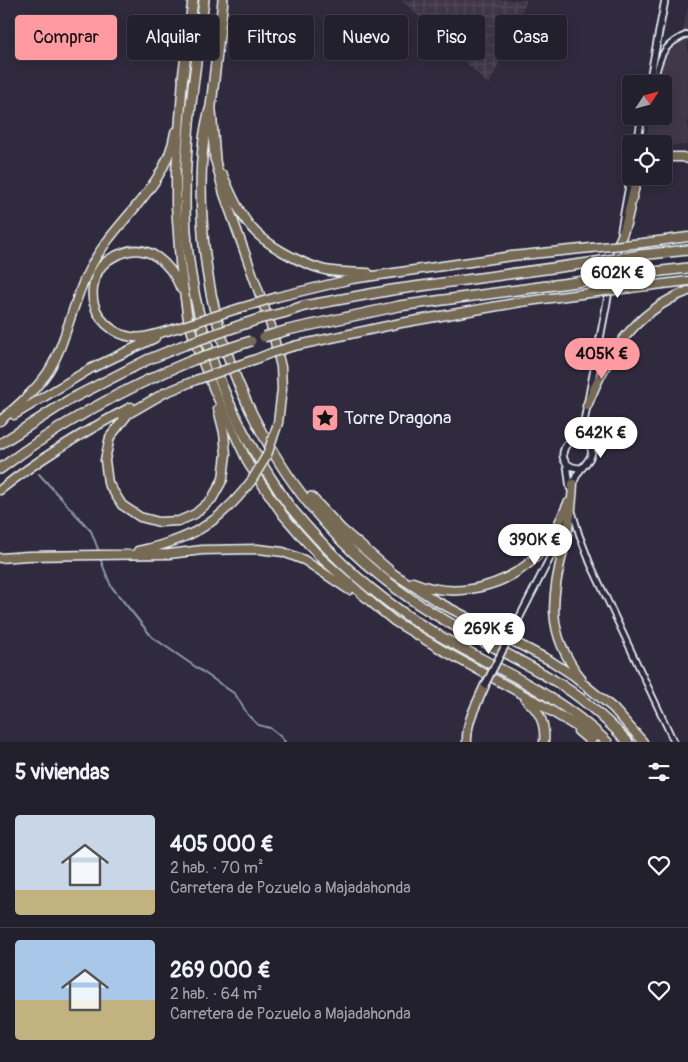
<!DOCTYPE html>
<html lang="es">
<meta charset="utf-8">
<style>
body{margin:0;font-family:Pangolin,sans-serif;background:#2b2836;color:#f1f3f6;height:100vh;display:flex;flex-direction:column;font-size:19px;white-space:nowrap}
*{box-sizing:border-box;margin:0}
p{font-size:16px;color:#a3a3aa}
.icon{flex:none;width:28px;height:28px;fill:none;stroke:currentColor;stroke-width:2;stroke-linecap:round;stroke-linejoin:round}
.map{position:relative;height:742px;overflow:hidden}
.drawer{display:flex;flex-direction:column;background:#23202e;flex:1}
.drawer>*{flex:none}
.guide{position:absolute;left:15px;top:15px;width:659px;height:45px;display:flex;gap:10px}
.needle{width:32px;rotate:54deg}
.controls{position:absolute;left:622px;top:75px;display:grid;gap:10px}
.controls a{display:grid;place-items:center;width:50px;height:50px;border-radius:5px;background:#23202e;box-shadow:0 2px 12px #0003,0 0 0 1px #403e4a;font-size:25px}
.price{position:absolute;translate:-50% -42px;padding:0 11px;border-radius:18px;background:#fff;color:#222;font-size:16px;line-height:32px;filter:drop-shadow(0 1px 2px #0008)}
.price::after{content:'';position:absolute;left:50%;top:30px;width:15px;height:11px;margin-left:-8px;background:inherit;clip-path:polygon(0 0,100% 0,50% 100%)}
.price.on{background:#ff9aa2;color:#111}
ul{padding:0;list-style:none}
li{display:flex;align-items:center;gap:15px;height:125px;padding:0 15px}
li+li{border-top:1px solid #403e4a}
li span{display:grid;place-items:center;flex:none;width:140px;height:100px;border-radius:5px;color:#555}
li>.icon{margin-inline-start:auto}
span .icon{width:60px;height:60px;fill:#fffc;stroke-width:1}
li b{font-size:21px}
h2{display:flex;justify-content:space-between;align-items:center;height:60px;padding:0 15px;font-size:21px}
.tag{padding:0 18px;border-radius:5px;background:#23202e;box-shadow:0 2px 12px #0003,0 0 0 1px #403e4a;font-size:18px;line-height:45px}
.tag.on{background:#ff9aa2;color:#111}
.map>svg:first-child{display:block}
.built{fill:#423848}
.industrial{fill:url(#industrial-grid)}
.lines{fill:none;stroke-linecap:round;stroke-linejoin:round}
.stream{stroke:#899ba8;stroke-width:2}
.minor-casing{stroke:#e8f1f8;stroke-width:8}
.tertiary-casing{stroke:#e8f1f8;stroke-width:9}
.trunk-casing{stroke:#e8f1f8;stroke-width:11}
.motorway-casing{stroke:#e8f1f8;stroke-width:12}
.minor{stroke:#2f2a3d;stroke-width:4.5}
.tertiary{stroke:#2f2a3d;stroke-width:5.5}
.trunk{stroke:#766a55;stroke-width:8}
.motorway{stroke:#766a55;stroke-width:9}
.tertiary-bridge-casing{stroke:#e8f1f8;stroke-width:9;stroke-linecap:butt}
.trunk-bridge-casing{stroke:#e8f1f8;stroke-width:11;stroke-linecap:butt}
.motorway-bridge-casing{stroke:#e8f1f8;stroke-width:12;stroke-linecap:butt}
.tertiary-bridge{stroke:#2f2a3d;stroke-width:5.5}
.trunk-bridge{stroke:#766a55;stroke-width:8}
.motorway-bridge{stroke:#766a55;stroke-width:9}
.labels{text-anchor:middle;stroke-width:4;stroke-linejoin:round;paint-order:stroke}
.poi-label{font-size:18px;fill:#e8f1f8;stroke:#2f2a3d;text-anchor:start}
</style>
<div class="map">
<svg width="688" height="742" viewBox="0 0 688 742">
<defs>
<pattern id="industrial-grid" width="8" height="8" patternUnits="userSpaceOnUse" patternTransform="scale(1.25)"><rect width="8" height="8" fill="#423848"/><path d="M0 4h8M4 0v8" fill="none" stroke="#544c5a"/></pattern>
</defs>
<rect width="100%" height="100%" fill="#2f2a3d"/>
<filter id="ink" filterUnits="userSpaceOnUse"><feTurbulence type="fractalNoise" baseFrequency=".02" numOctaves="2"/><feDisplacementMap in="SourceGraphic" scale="10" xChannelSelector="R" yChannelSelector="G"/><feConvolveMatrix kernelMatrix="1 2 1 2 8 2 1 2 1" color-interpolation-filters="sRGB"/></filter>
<g filter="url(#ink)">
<path class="built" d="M688,5v140l-24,1v-2h-19l6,-28h13v-32h-6l2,-13 6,-15 10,-12 6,-10z"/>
<path class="industrial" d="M402,0h125l-38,85z"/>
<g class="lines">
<path class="stream" d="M39,474l52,57 7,18
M101,561l10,25 41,51 83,57 13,21 10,10 12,3 10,8 5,6"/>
<g class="minor-casing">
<path id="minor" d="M653,84c8,-26 6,-38 35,-50
M573,513l6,21 11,29 84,179"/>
</g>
<g class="tertiary-casing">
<path id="tertiary" d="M649,84l16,-84
M637,144l5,-28
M621,230l10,-55
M587,444l-4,-17 35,-183
M567,464l3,24
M572,488c2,-5 3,-11 6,-15 5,-8 25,-22 5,-32 -20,-9 -32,28 -1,27
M511,634l40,-78 14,-40"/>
</g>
<g class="trunk-casing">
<path id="trunk" d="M183,78l-7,93v34l4,58 8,57 10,31 16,39 35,75 34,50 19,22 19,21 51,45 22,18 50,30 96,53
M664,157h19l5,2
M215,159l9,35 47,132 10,41 1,22 -4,34
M223,175c7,17 15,36 27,51 15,19 52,38 75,44 14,3 29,2 43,3
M643,243l45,-6
M618,244c12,-21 11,-46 21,-68
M630,288l58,-7
M277,297l75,-18 160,-23 79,-8
M240,308l14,-4
M177,328c-11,3 -22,7 -33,9 -23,3 -44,-12 -50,-33 -3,-10 -1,-24 5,-34 4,-7 13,-13 21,-16 28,-13 51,10 61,35
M294,346l107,-23 120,-21 60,-8
M256,359l15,-6
M166,392l-38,22 -18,23 -5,23 3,23 14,22 18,12 19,5 20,-1 16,-7 17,-15 11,-20 3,-25 -2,-21 -6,-24
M162,394l34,-14
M587,406c20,-51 47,-94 101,-115
M14,415l76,-46 65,-31
M0,421c17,-15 35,-30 48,-49 18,-28 25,-72 41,-102 24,-49 77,-80 86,-138
M573,484c-1,17 -2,33 -6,49 -13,58 -26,94 14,145
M0,490c40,-32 85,-59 131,-83
M138,551c52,-11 82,-28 114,-71
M0,558l28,-2 141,-2 33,-4 56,-1 25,3 21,8 45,30
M391,572l45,29 115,60 23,15 39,32 30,34
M413,582c47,20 104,2 134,-38 9,-13 15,-27 21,-41
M526,700c14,11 20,24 18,42
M578,731l13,11
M467,742c-1,-21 10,-38 18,-57"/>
</g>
<g class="motorway-casing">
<path id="motorway" d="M204,0c-8,66 -19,133 -19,200 0,98 31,195 85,277 7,10 13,21 21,31 31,38 67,73 108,102 67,48 148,73 208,132
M223,0l-12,106c-11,35 -11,75 -9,111 6,152 84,296 209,382 46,32 97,53 144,82 27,16 51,38 73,61
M183,78l10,-78
M211,110l4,49
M640,255l48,-5
M636,274l52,-6
M283,313l21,-7 88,-16 197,-27
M244,324l15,-5
M288,330l111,-24 185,-25
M0,444l69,-44 78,-40 37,-15
M0,469c59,-45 125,-81 193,-109
M311,497l31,33 49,42
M535,701l59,36"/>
</g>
<use href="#minor" class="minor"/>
<use href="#tertiary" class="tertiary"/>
<use href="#trunk" class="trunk"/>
<use href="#motorway" class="motorway"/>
<g class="tertiary-bridge-casing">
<path id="tertiary-bridge" d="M485,685l26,-51"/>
</g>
<g class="trunk-bridge-casing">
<path id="trunk-bridge" d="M591,248l52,-5
M581,294l49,-6
M254,304l23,-7
M177,328l63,-20
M271,353l23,-7
M196,380l60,-21
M252,480l15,-25 11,-32"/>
</g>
<g class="motorway-bridge-casing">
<path id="motorway-bridge" d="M589,263l51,-8
M584,281l52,-7
M259,319l24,-6
M264,337l24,-7
M184,345l60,-21
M193,360l58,-19"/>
</g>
<use href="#tertiary-bridge" class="tertiary-bridge"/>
<use href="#trunk-bridge" class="trunk-bridge"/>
<use href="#motorway-bridge" class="motorway-bridge"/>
</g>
</g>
<defs>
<g id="sight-square" transform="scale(1.4375)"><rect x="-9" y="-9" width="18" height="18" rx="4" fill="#ff9aa2" stroke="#2f2a3d"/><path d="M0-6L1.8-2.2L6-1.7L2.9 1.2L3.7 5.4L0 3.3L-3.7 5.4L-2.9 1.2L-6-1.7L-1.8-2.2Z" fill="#111"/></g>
</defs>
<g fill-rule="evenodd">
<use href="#sight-square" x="325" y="418"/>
</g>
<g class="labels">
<g class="poi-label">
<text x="344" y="424">Torre Dragona</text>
</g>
</g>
</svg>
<div class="controls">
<a><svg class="needle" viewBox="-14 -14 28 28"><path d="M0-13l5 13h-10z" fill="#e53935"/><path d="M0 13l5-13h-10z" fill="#a3a3aa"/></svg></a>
<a><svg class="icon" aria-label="locate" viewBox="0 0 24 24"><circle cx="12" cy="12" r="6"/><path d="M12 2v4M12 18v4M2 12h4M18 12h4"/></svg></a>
</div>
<b class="price" style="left:618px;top:299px">602K €</b>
<b class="price on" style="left:602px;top:380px">405K €</b>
<b class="price" style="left:601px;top:459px">642K €</b>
<b class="price" style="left:535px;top:566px">390K €</b>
<b class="price" style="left:489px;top:655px">269K €</b>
<div class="guide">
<a class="tag on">Comprar</a>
<a class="tag">Alquilar</a>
<a class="tag">Filtros</a>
<a class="tag">Nuevo</a>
<a class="tag">Piso</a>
<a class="tag">Casa</a>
</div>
</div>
<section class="drawer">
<h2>5 viviendas<svg class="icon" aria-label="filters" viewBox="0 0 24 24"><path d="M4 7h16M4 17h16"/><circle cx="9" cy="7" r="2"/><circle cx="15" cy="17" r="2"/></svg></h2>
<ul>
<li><span style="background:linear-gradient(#c9d6e8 75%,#c2b280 0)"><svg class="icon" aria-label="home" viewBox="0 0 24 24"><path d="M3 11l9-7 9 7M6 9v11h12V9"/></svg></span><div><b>405 000 €</b><p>2 hab. · 70 m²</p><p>Carretera de Pozuelo a Majadahonda</p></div><svg class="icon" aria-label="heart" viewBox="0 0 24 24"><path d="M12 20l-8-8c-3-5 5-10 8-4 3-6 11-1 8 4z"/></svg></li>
<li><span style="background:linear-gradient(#a9c7e8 60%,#c2b280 0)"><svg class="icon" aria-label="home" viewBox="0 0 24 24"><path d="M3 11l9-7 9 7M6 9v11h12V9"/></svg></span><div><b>269 000 €</b><p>2 hab. · 64 m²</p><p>Carretera de Pozuelo a Majadahonda</p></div><svg class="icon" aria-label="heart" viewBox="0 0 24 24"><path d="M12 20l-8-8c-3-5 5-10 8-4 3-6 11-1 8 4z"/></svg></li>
</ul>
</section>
